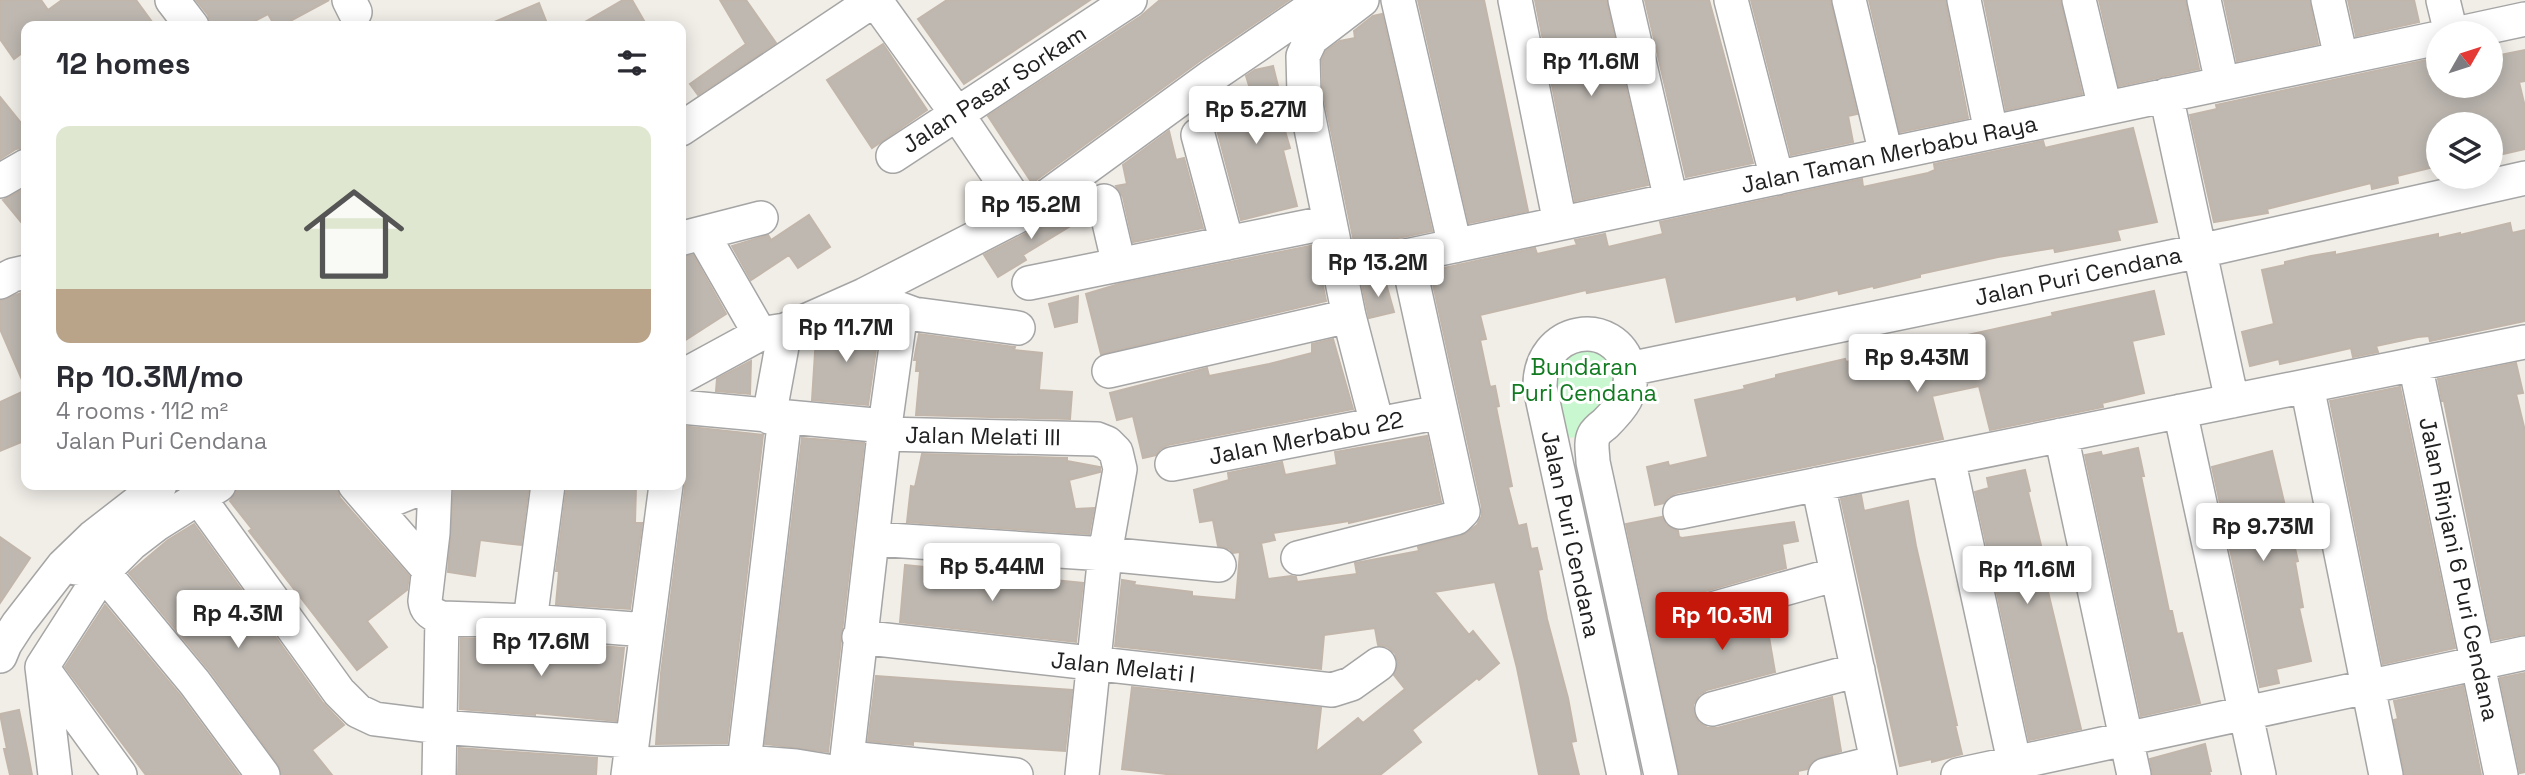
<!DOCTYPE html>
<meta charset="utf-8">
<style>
body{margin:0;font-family:"Space Grotesk",sans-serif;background:#f2f2f3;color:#2b2b33;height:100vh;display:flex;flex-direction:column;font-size:26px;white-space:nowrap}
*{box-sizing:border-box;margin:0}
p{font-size:23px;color:#7c7c81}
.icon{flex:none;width:38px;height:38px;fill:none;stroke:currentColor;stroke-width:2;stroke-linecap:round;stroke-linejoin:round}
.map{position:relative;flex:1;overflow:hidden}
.side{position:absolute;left:21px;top:21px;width:665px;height:469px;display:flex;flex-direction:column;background:#fff;border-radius:14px;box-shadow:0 4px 18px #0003}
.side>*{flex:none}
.needle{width:46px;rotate:51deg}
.controls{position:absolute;left:2426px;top:21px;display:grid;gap:14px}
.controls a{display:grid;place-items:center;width:77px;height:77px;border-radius:50%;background:#fff;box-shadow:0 4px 18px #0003;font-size:35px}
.price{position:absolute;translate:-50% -60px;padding:0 16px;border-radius:7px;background:#fff;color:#222;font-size:23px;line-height:46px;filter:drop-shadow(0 2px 4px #0008)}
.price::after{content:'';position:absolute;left:50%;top:42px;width:21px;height:16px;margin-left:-10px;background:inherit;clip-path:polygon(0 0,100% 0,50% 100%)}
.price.on{background:#c6170b;color:#fff}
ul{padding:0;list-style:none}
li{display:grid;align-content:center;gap:14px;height:371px;padding:0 35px}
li+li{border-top:2px solid #e1e1e2}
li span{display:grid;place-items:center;height:217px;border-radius:14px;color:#555}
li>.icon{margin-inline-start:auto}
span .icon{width:126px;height:126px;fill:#fffc;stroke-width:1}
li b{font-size:30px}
h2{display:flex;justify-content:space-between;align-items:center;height:84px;padding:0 35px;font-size:30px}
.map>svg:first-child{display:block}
.park{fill:#c9f7cf}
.building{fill:#beb8b1;stroke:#c2b6ab;stroke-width:2}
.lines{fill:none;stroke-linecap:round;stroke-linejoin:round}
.minor-casing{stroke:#a5a5a5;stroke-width:36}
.minor{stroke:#fff;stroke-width:33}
.labels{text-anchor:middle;stroke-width:6;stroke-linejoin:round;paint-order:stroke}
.street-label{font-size:23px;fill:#212121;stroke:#fff}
.park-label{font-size:23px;fill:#127b22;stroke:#fff}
</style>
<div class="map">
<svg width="2525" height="775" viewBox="0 0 2525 775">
<rect width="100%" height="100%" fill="#f1eee8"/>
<path class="park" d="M1557,344l68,13 -31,77 -44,7z"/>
<path class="building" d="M0,0h41l7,10 14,-10h74l19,26h-129v24l-12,9 -14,-20z
M196,0h133l-48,26h-6l-7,-12 -23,12h-34l-3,-11z
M623,0h9l15,26h-69z
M720,0h26l30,43 -78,52 -8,-11 56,-40z
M947,0h143l-126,84 -46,-65z
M1160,0h129l-88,60 -169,123 -44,-67 153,-100z
M1418,0h66l44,211 -59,12z
M1535,0h71l42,185 -73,16z
M1645,0h64l44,163 -67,14z
M1751,0h79l27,114 -9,2 5,26 -62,13z
M1869,0h76l23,118 -68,14z
M1984,0h76l22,94 -76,16z
M2099,0h86l14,69 -80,17z
M2224,0h85l9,44 -81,17z
M2348,0h66l5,22 -63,14z
M539,3l9,23h-63z
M1382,14l50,217 -77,16 -32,-155 -1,-32 4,-9 14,-10 15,-3 -1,-7 19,-15z
M883,44l44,66 -55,38 -45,-68z
M2525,50v31l-6,1 6,25v42l-22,5 -4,-15 -9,2v-17h-52v42l-41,10 1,7 -26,6 -1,-6 -104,26 1,4 -54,9 -24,-107 27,-6 -1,-4 211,-45 1,2 10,-2v26h52v-29z
M1273,66l16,64 -4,1 5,17 -7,2 14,56 -56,14 -24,-90 -6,-9 -8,-4 -2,-9 45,-11 -1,-3 6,-2 -5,-16 9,-6z
M0,97l26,32v18l-10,2 -16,10z
M2133,128l24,94 -40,8 3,10 -65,12 -1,-4 -56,9 -78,17v3l-46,11 -1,-2 -34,8 -1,-4 -41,10 -1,-4 -120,26 -10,-45 -79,16 -1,-3 -106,25 6,24 -6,1 10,47 5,-1 4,20 -3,1 16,79 -4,1 10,39 8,-2 5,25 6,-1 5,21 -4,1 9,49 21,79 8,43 -5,1 8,33h-40l-22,-107 -22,-86 -61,10 35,43 4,-4 26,32 -20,17 -2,-2 -65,52 9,12 -41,33h-205l-53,-6 10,-82 189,21 -5,44 42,-34 5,5 42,-34 -11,-14 4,-12 -3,-10 -7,-6 -10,-2 -3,-17 -51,7 -3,34 -206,-23 7,-66 13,2 -1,3 58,7v4l44,4 4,-48 -7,1 -3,-4 -12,-3 -5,-26 -13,2 -6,-32 35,-10 -1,-7 54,-11 3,13 52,-10 -2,-13 92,-16 14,66 -92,21v-2l-76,12 2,7 -14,3 7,36 23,-3 5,1 1,5 60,-8 -2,-11 64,-12 -1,-4 43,-11 16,-11 5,-9v-9l-52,-236 105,-23 2,6 40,-9 -2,-5 30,-6 3,13 55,-13 -3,-12 202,-43 1,8 65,-14 7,-3 -1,-6 109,-23 2,7 4,-1z
M1169,131l7,29 8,-2 19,70 -70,14 -10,-45 -7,-11 11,-2 -4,-19z
M26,188v40l-23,-28z
M1072,202l10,17 -59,36 3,5 -28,17 -14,-22 49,-25z
M809,215l21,32 -32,21 -9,-13 -38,25 -19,-34 36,-11 3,5z
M2510,223l2,10 13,-3v91l-95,20 -1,-5 -11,1 -42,9 2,6 -25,5 -2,-9 -71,16 -1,-5 -29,7 -8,-34 32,-8 -12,-54 23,-5v-3l26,-6 24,-4v3l103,-21v4l22,-5v2z
M1315,245l11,56 -225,53 -15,-60 33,-10z
M693,255l33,59 -45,29v-86z
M1385,280l9,32 -25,6 -7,-33z
M2154,291l10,43 -32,7 12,52 -42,10 1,4 -113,23 -11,-44 -47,10 11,43 -267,54 -8,4 -4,6 -9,2 -8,-38 21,-5 1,4 39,-9 -13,-57 50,-11 -1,-3 32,-8v-3l69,-16 1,3 207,-46 -1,-3z
M21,293l5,11v85l-26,-60v-28z
M1078,296l-1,26 -22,5 -6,-23z
M867,315l13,7 -12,83 -56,-5 4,-63 22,-9 21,2 1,-12z
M919,334l96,13 -1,3 28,3 -3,37 33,2 -2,27 -154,-4 4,-44h-4l1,-11h-3z
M1333,339l20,70 -185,36 -8,4 -4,6 -13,3 -10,-42 -16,4 -7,-27 97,-25 2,8 60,-12 43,-11v-9z
M751,361l-1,33 -34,-3 1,-12z
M2516,363l7,30 -7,1 9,37v203l-33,6 -48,-239h-2l-4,-22z
M2400,387l55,261 -72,16 -53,-263z
M26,390v50l-26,11v-49z
M681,426l82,9 -36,308 -71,1 5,-71 24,-186 -4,-13z
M802,438l62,5 -36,309 -63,-8z
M2138,448l6,28h-3l28,135h3l5,23 5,-1 18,70 -59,13 -56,-261 16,-3 1,4z
M2272,451l26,110 -3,1 8,45 -4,1 12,53 -35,8 3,14 -19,4 -48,-220z
M922,454l145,4v3l33,6v5l-31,8 6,29 19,-1 -5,26 -182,-12 4,-36 4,1z
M2025,470l5,21 -2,1 19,78 -4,1 38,158 -52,11 -54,-248 14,-4 -2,-10z
M238,485h98l4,13 69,78 -2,14 -40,31 20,26 -30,23 -108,-139 3,-2 -22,-28 6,-8z
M454,485h75l-8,60 -41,-5 -5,36 -27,-4z
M567,485l69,2 -1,36h7l-12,86 -74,-5 3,-33h-3z
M1861,495l3,16 44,-10 8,45 41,179h-2l7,29 -30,8v-3l-32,7 -59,-267z
M1662,517l4,8 12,6 1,6 3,1 112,-16 4,19 -16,3 4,24 -101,29 -7,4 -5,9 -1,10 6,9 8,4 10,1 69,-20 10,58 -68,18 -8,5 -6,10 1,10 5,8 9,5h9l115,-31 9,54 -29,10 -5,8 -9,2v4h-118l-54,-251z
M194,524l129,179 21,22 -32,25 20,25h-50l-4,-11 -68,-93 -81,-98 39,-33z
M0,537l30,21 -30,45z
M905,565l178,18 -7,59 -176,-20z
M105,605l75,90 59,80h-93l-81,-108z
M461,638l44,1 37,5h11v-2l71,6 -8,73 -81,-8v2l-75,-6z
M2525,673v99l-5,1 -20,-95z
M876,676l196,14 -7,61 -152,-10v4l-45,-4z
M2463,686l18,89h-76l-11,-55 4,-1 -4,-18z
M19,710l9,44 4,21h-22l-6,-26h3l-7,-35z
M2205,744l6,27h-2l1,4h-57l-3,-16z
M459,748l138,10 -1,17h-138z"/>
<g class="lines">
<g class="minor-casing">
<path id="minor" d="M172,0l20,26
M349,0l6,12
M875,0l82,114 67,99
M1362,0l-51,39 -8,17 1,38 45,222 28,108
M1398,0l57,246
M1515,0l45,223
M1625,0l46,200
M1731,0l46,178
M1849,0l37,154
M1964,0l27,132
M2079,0l26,108
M2204,0l18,83
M2328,0l13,58
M2443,0l8,33
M2460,33l65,-14
M2166,95l66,306
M681,129l193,-129
M1198,135l29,108
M893,156l237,-156
M0,181l26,-15
M1104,201l15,64
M702,233l58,101
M683,238l78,-20
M1340,270l1098,-232
M0,282l13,-7 13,-3
M1029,283l301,-61
M881,302l33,12 104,14
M2415,364l86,411
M1629,369l571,-118 325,-73
M1109,371l240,-55
M681,377l79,-43 25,-4 79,-35 160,-82 188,-137 111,-76
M2307,386l79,389
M681,407l204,19
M2180,411l79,364
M769,417l16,-87
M884,434l213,5 10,4 9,9 4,17 -15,85 -23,221
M2061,435l73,340
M1948,458l69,317
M1172,464l268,-52
M1818,484l62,291
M355,485l73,84
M435,485l-2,48 -8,68c1,10 8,14 17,17l88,3 117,9
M199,498l140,194 19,19 17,8 64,8 193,14
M374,507l54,-22
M1680,512l845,-170
M873,539l232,15 114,11
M1298,558l158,-40 7,-7 -56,-255
M63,566l40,6 92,111 68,92
M1691,615l146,-41
M530,621l18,-136
M859,637l473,53 19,-6 28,-20
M0,656l5,-12 13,-20 45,-58 30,-29 67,-52
M43,669l77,106
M1712,709l146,-39
M849,758l167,17
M744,762l41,-345
M630,764l114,-2 52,4 49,8
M55,775l-13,-108 61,-95 28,-28 26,-20 62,-39
M439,775l3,-157
M628,775l38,-290
M845,775l40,-349 16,-115
M1624,775l-84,-387c-2,-62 75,-73 89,-20 6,25 -8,40 -24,56 -4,3 -9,7 -11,11 -4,8 -1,19 -1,27l68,313
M1825,775l52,-13
M1958,775l567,-122"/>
</g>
<use href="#minor" class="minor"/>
</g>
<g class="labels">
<g class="street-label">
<text transform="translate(994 89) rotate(-33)" y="8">Jalan Pasar Sorkam</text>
<text transform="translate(1889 154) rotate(-12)" y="8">Jalan Taman Merbabu Raya</text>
<text transform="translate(2078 276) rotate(-12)" y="8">Jalan Puri Cendana</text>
<text transform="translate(983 436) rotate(1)" y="8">Jalan Melati III</text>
<text transform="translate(1306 438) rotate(-11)" y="8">Jalan Merbabu 22</text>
<text transform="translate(1571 534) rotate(78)" y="8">Jalan Puri Cendana</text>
<text transform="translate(2459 569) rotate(78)" y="8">Jalan Rinjani 6 Puri Cendana</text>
<text transform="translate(1123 667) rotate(6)" y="8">Jalan Melati I</text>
</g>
<g class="park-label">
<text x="1584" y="375">Bundaran<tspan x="1584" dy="26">Puri Cendana</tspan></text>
</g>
</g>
</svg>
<div class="controls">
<a><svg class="needle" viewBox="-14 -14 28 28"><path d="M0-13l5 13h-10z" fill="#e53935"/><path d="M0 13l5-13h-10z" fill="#7c7c81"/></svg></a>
<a><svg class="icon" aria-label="layers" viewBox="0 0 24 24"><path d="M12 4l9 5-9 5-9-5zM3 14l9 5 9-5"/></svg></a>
</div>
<b class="price" style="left:1591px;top:98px">Rp 11.6M</b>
<b class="price" style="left:1256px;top:146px">Rp 5.27M</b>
<b class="price" style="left:1031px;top:241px">Rp 15.2M</b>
<b class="price" style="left:1378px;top:299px">Rp 13.2M</b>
<b class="price" style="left:846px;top:364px">Rp 11.7M</b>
<b class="price" style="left:1917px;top:394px">Rp 9.43M</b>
<b class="price" style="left:2263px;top:563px">Rp 9.73M</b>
<b class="price" style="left:992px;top:603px">Rp 5.44M</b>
<b class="price" style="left:2027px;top:606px">Rp 11.6M</b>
<b class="price" style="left:238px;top:650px">Rp 4.3M</b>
<b class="price on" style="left:1722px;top:652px">Rp 10.3M</b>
<b class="price" style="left:541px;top:678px">Rp 17.6M</b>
<section class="side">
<h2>12 homes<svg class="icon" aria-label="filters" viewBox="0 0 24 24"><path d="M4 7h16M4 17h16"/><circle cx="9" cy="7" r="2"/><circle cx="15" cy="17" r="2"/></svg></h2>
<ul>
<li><span style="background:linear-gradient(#dfe7d0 75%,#b9a48a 0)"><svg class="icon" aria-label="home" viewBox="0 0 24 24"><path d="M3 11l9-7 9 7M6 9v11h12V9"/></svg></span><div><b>Rp 10.3M/mo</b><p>4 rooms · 112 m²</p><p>Jalan Puri Cendana</p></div></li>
</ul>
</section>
</div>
